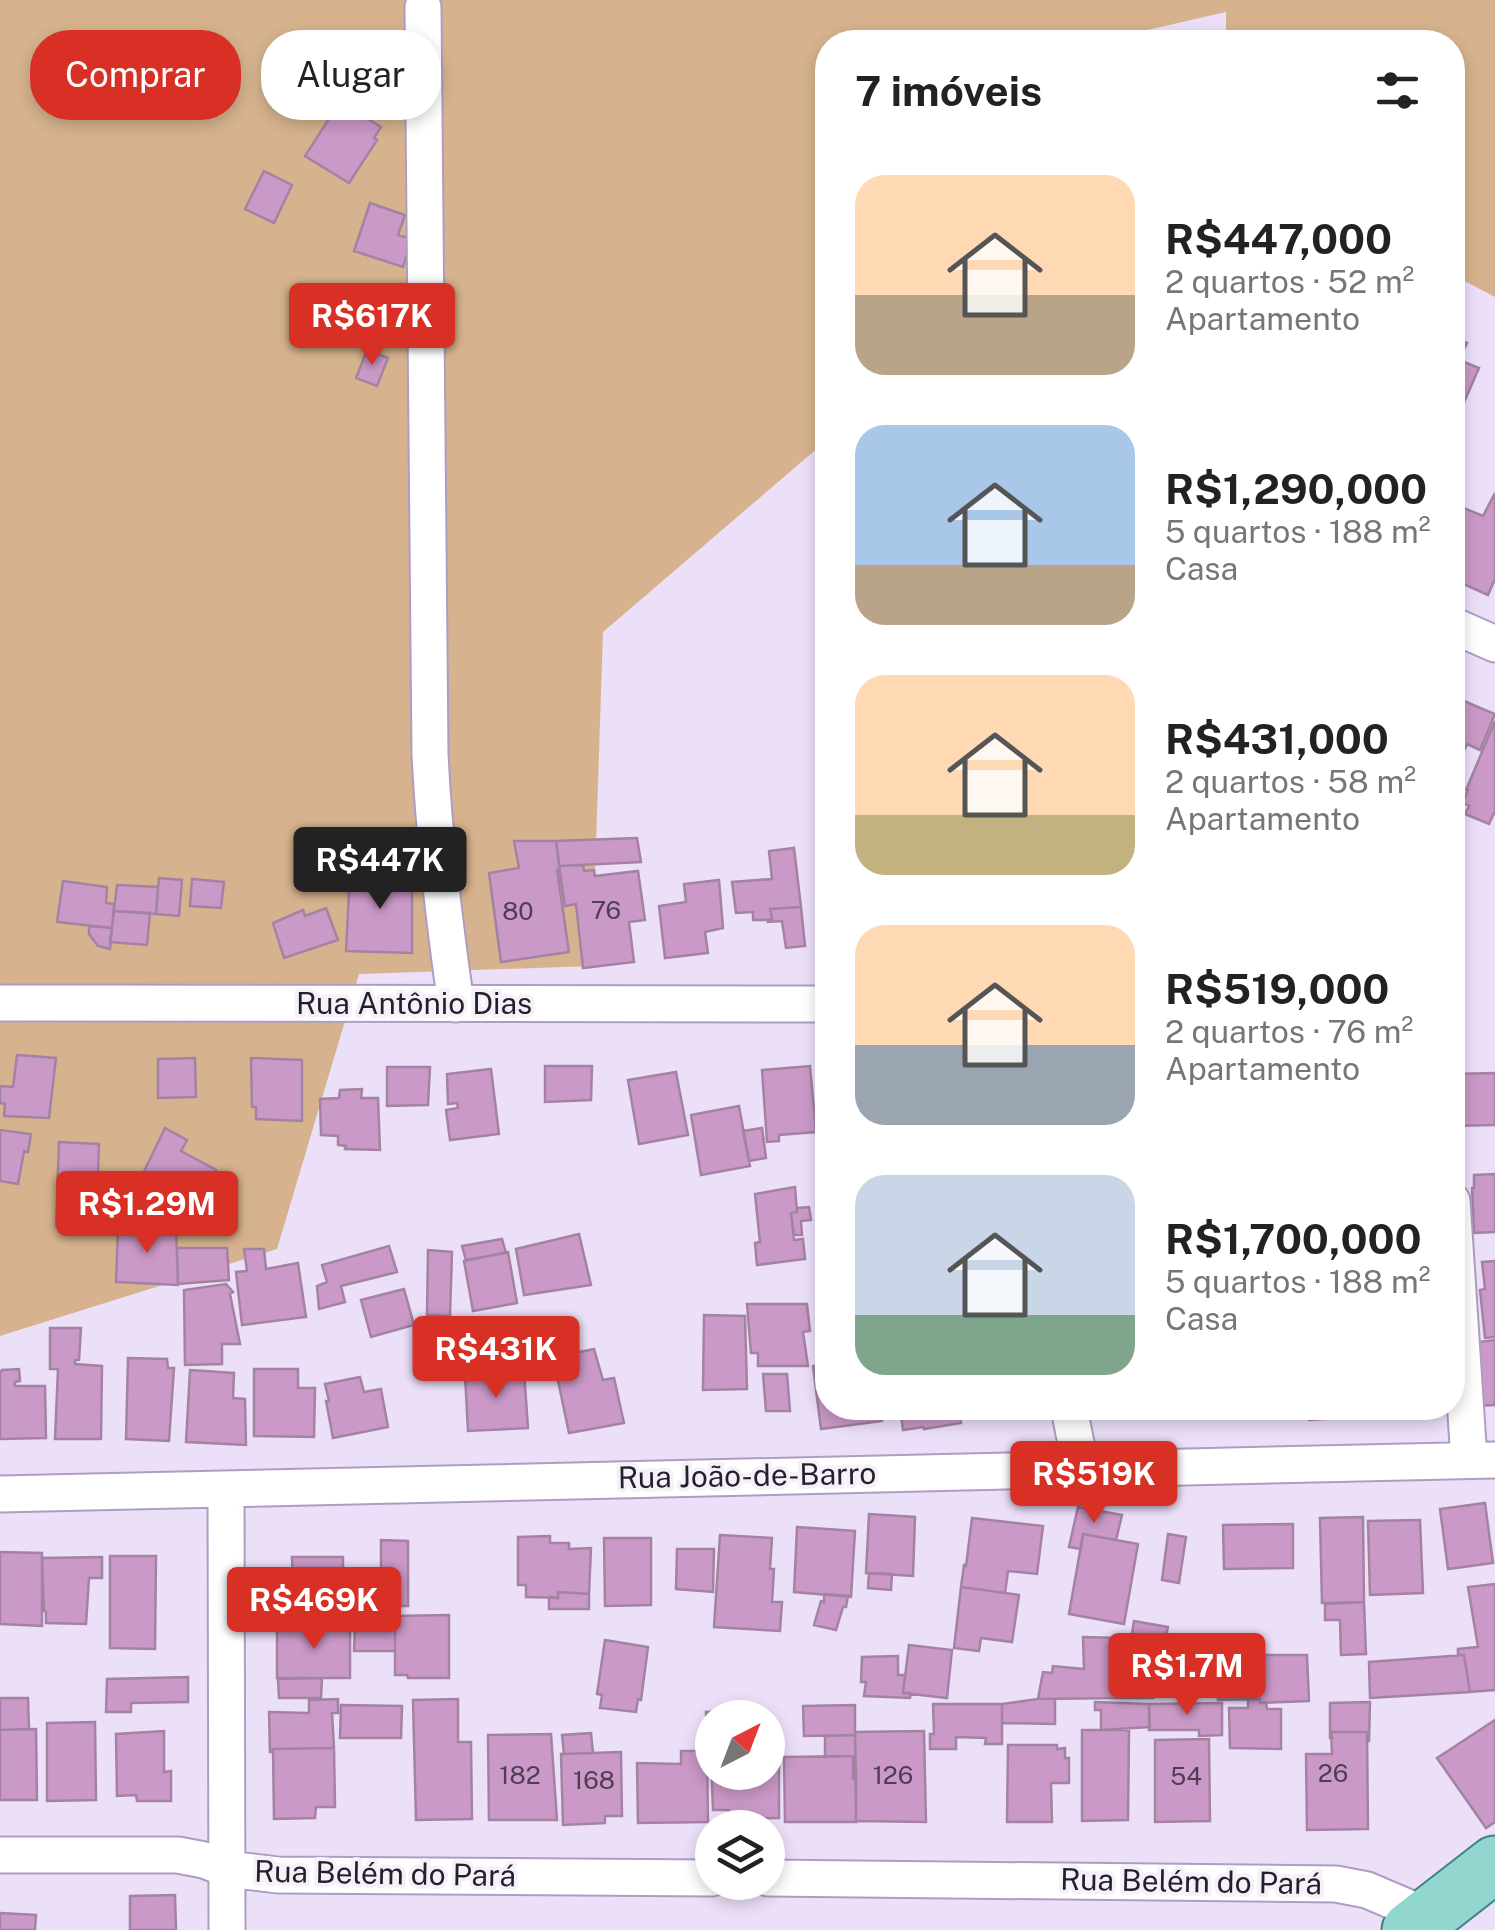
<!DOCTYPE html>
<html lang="pt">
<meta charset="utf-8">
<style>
body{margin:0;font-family:"Public Sans",sans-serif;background:#f2f2f2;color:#222;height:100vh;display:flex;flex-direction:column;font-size:38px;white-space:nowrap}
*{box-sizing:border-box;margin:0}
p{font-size:32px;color:#767676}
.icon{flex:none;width:55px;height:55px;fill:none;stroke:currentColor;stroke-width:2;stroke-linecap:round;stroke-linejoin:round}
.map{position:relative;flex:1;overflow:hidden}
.drawer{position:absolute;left:815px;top:30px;width:650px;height:1390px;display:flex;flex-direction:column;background:#fff;border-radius:40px;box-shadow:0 5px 15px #0003}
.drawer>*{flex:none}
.hud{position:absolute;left:30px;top:30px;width:635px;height:90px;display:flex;gap:20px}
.needle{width:65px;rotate:42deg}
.tools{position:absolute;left:695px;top:1700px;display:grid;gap:20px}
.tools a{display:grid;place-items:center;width:90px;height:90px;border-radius:50%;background:#fff;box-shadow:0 5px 15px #0003;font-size:50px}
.price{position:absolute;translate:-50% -85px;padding:0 22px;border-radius:10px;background:#d93025;color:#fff;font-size:32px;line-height:65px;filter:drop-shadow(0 2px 5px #0008)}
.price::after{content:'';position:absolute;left:50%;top:60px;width:30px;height:22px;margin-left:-15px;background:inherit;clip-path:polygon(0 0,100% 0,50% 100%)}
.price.on{background:#222;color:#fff}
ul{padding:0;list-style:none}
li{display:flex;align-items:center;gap:30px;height:250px;padding:0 40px}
li span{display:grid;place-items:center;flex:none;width:280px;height:200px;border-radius:30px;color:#555}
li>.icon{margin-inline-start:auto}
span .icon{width:120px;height:120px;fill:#fffc;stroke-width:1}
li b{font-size:42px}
h2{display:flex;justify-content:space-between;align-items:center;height:120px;padding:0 40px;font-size:42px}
.tag{padding:0 35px;border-radius:40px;background:#fff;box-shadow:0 5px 15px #0003;font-size:35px;line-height:90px}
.tag.on{background:#d93025;color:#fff}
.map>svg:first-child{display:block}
.green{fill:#d6b38e}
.building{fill:#cb99c8;stroke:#a482a2;stroke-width:2.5}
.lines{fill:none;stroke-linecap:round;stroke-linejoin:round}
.street-casing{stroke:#b09cc3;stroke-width:39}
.primary-casing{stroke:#3d8383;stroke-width:59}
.street{stroke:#fff;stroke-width:35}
.primary{stroke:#92d6d0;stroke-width:55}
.labels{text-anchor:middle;stroke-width:8;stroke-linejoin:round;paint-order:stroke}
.number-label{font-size:25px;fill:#4f3d54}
.street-label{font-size:30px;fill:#261e2d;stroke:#f5f1f9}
</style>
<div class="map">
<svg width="1495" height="1930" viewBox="0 0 1495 1930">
<rect width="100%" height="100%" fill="#ece0f9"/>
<path class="green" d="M0,0h1495v297l-42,-22 -1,-233h-226v-30l-131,30h-267l-1,398 -224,192 -11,334 -233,8 -82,275 -277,87z"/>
<path class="building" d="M369,45l33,11 -18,57 -33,-11z
M343,104l38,23 -7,11 3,2 -28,43 -44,-27 29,-45 3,3z
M264,171l28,14 -18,38 -29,-14z
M370,203l35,12 -7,20 14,4 -9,28 -49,-16z
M1452,337l15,6 -8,17 20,8 -27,62z
M367,350l21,8 -11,28 -21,-8z
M1495,493v86l-7,16 -36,-16v-71l2,-4 29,12z
M1452,696l43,18 -15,36 -13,-6 -13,29z
M1495,721v90l-6,13 -24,-10 4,-8 -6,-3 5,-13h-2z
M637,838l4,24 -82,4 -3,-25z
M514,841h42l4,28 -3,1 12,82 -68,10 -12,-89 30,-5z
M794,848l7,59 -31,2 2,10 -4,1h-15v-8l-17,1 -4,-31 40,-3 -3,-28z
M583,865l1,6 10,-1 1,6 43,-5 7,49 -16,2 5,40 -51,6 -7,-64 -11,2 -6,-40z
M350,871l62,2v80l-66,-2z
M159,878l23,2 -3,36 -23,-2z
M192,879l32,3 -3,26 -31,-2z
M719,880l4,48 -18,4 3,21 -43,5 -6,-52 27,-4 -2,-18z
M63,881l44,6 -1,16 8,1 -2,24 -55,-6z
M117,885l41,2 -2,27 -42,-3z
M828,886v29l-1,-2h-7l-2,-26z
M801,907l4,39 -19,2 -4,-27 -14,1v-2l4,-1 -2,-10z
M326,908l12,32 -54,18 -11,-35 30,-13 2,6z
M114,911l36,2 -3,32 -37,-3z
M89,926l23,2 -2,21 -12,-3 -9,-12z
M17,1055l39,3 -7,60 -45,-2 1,-12 -5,-1v-17l13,1z
M195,1058l1,39 -38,1v-39z
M251,1058l51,2v61l-46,-2v-12h-4z
M545,1066h47l-1,34 -46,2z
M810,1066l6,66 -37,3v6l-12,1 -5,-72z
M387,1067h43l-2,38 -41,1z
M491,1069l8,65 -49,6 -4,-30 12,-2 -1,-5 -9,1 -1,-30z
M676,1072l12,63 -49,9 -11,-64z
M1495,1073v52l-43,1v-52z
M362,1089l-1,9h17l2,52 -35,-1 1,-3 -8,-1v-9l-17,-1 -1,-36 19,-1 1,-8z
M739,1106l11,60 -49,9 -10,-60z
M165,1128l22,12 -6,11 35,19 -21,34 -30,-19 -10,20 -20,-9 3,-12z
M762,1128l4,30 -17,3 -6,-30z
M0,1130l31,4 -3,18 -4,-1 -6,33 -18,-3z
M59,1142l40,2 -3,84 -40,-2z
M1495,1174v58l-21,1 -2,-45h2v-13z
M795,1187l2,25 -6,1 3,27 9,-1 2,20 -48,6 -2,-22 5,-1 -5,-48z
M809,1207l2,13 -10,1 1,14h-8l-3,-22 6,-1v-4z
M118,1228h58l2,57 -62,-3z
M579,1234l12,51 -67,10 -8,-46z
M502,1239l4,14 -40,7 -4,-14z
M389,1246l8,26 -56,14 4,16 -26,7 -2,-23 10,-4 -5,-17z
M177,1248h50l2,32 -51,4z
M244,1249h20l2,20 32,-6 8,54 -64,8 -6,-53 11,-1z
M428,1250l24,2 -2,64 -23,-1z
M508,1252l9,51 -44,8 -9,-50z
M1495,1261v76l-10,1 -5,-48 5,-1 -3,-27z
M226,1284l7,8 -3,2 10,50h-18v20l-37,1 -1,-75z
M404,1289l10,36 -43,12 -10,-37z
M747,1304h60l3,27 -7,1 5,34h-50v-13h-7z
M704,1315l41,1 2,73 -44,1z
M50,1328h31l-2,32h-4v4l27,2 -1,73h-46l3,-70h-8z
M1495,1340v65l-17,1v-64z
M594,1349l9,31 11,-2 10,45 -55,10 -12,-57h-2l-4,-18z
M128,1358l39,1 1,9h6l-5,73 -43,-2z
M506,1360l2,12 -41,2v-11z
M828,1364v44h52l2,13 -61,8 -8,-63z
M19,1369l1,12 -5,1v4h30l1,52 -46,1v-66l2,-3z
M254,1369h44v19h17l-1,49 -60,-1z
M190,1370l44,3 -1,25 12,1 1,46 -60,-3z
M524,1371l4,57 -60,3 -3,-56z
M763,1374h24l3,37h-24z
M360,1377l4,15 17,-3 7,38 -55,11 -7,-37h3l-4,-17z
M900,1408h59l2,15 -37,6 -1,-2 -20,3z
M968,1408h50l1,8 -38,2 -1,-5 -12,2z
M1206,1408h73v10l-73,-1z
M1307,1408h46l1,9 -45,3z
M1485,1503l8,60 -45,6 -8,-60z
M1078,1507l44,8 -6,25 -33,-6 -2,15 -12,-2z
M869,1514l46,3 -2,59 -47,-3z
M1363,1517l1,85 -42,1 -2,-85z
M972,1518l71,8 -6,48 -29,-3 -3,22 -44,-6 3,-22 2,1z
M1420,1520l3,73 -53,2 -2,-74z
M1293,1524v44l-69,1 -1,-44z
M797,1527l58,4 -4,66 -57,-5z
M1083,1534l55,10 -14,80 -55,-10z
M1168,1534l18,3 -7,46 -17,-3z
M720,1535l52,3 -2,31h4l-2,33h10l-2,29 -66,-4z
M550,1536v7h19v6l22,-1 -2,46 -31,-2v6l-32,-1v-12h-8v-48z
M604,1538h47v67l-46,1z
M381,1540l27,1v65h-27z
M677,1549h37l-1,43 -37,-3z
M0,1552l42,1v73l-42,-2z
M110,1556h46l-1,93 -45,-1z
M102,1557v21h-13l-3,46 -40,-1v-11l-2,-1 -2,-53z
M292,1557h51v16l14,-1v43l-63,2z
M869,1573l23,1 -1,16 -23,-2z
M1495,1584v106l-25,2 -6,-37h-6v-6l20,-2 -10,-60z
M961,1587l58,8 -7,47 -31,-4 -2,13 -25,-3z
M558,1592l31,2v15h-40v-12l9,1z
M824,1594l24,2 -2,11h-3l-7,23 -22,-5 7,-24 3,1z
M1364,1602l2,52 -25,1 -1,-35h-15v-16z
M449,1615v63h-41l-1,-3h-12v-59z
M1134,1621l34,6 -15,71h-31l-4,-52 12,1z
M395,1622v29h-41l1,-28z
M277,1626h73v52h-73z
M1083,1637l38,1 1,8h-4l4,52 -84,1 5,-27 9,1 1,-7 31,3z
M605,1640l43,7 -7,53 -3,-1 -2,13 -36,-4 2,-13 -5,-1z
M909,1645l43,5 -5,48 -44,-5z
M1218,1655h89l2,46 -49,2v-4l-42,1z
M1464,1655l6,37 -100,6 -1,-36z
M898,1656v19h7l-2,18h8l-1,5 -46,-2 2,-14h-5l1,-25z
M188,1677v25l-57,1v9h-25l1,-33z
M322,1678l-1,20h-42l-1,-19z
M0,1698h28l1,31 -29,1z
M338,1699v14h-6l2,35 -61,1v3h-3l-1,-40 40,1v-13z
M458,1699v43h13l1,77 -56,1 -3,-120z
M1038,1699h17v25l-53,-1v-19z
M1248,1699h12v4l6,-1 1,7h14v40l-51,-1 -1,-40h19z
M1095,1702l54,2 1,23 -49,3v-20h-6z
M1370,1702l-1,39h-2v-9h-36l1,6h-2v-35z
M1222,1703v32l-23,1v-6h-50v-26z
M933,1704h69v40h-17l1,-6 -30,-1v12h-26v-15h4z
M341,1705l61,1 -1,32h-61z
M855,1705v30l-51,1 -1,-30z
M744,1711v7h-32v24h-5l-1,-30z
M1495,1720v102l-9,6 -49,-70z
M95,1722l1,78 -49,1v-78z
M36,1729l1,71h-37v-70z
M1082,1730h47l-1,90 -46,1z
M164,1731v41l7,-1v30h-34l-1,-6 -19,1 -1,-62z
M924,1731l2,91 -70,-1 -1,-89z
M1331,1732h36l1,97 -61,1 -1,-76h26z
M591,1733l2,20 -29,1 -2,-19z
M551,1734l6,86h-68l-1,-85z
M855,1735l1,44h-3v-23l-28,1v-21z
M1209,1739l1,82 -55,1v-82z
M1008,1745h49v4l8,-1v10h4v25h-18l1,39h-45z
M334,1748l1,59h-19l-1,11 -41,1 -1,-70z
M681,1751h26l1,71 -70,1 -1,-60 44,1z
M621,1752l1,64h-17v7l-42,2 -2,-71z
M853,1756v23h3v43h-71l-1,-65z
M768,1757h11v61l-50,1v-9h-16l-2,-52 1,14h56z
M175,1895l1,35h-46v-34z
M0,1913l36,2 -1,15h-35z"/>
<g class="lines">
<g class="street-casing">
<path id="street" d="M423,7l7,747c4,84 14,166 26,250
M1452,625l43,19
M0,1003l828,1
M1452,1201l17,259
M1069,1408l12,61
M226,1489l1,441
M0,1494l1495,-34
M0,1855h178l26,5 23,9 51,6 434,3
M768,1878l568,6 31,6 61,26"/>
</g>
<g class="primary-casing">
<path id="primary" d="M1410,1930l85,-66"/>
</g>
<use href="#street" class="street"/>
<use href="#primary" class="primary"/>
</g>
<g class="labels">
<g class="number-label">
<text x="606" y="919">76</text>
<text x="518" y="920">80</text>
<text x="1333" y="1782">26</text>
<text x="520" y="1784">182</text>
<text x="893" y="1784">126</text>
<text x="1186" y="1785">54</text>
<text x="594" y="1789">168</text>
</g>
<g class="street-label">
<text x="414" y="1014">Rua Antônio Dias</text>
<text transform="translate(747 1476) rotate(-1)" y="10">Rua João-de-Barro</text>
<text transform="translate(385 1874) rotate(1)" y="10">Rua Belém do Pará</text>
<text transform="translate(1191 1882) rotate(1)" y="10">Rua Belém do Pará</text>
</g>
</g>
</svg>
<div class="tools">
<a><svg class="needle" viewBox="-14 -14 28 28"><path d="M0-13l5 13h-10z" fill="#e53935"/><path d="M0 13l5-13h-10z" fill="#767676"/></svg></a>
<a><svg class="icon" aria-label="layers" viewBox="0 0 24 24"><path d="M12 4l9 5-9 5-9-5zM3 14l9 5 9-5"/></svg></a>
</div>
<b class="price" style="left:372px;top:368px">R$617K</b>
<b class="price on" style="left:380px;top:912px">R$447K</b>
<b class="price" style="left:147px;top:1256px">R$1.29M</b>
<b class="price" style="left:496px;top:1401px">R$431K</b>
<b class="price" style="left:1094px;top:1526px">R$519K</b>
<b class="price" style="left:314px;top:1652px">R$469K</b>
<b class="price" style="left:1187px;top:1718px">R$1.7M</b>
<div class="hud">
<a class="tag on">Comprar</a>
<a class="tag">Alugar</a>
</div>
<section class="drawer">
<h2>7 imóveis<svg class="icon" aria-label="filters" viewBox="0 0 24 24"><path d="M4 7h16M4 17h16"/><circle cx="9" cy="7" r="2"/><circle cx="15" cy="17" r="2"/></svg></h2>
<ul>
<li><span style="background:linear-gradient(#ffd9b3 60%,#b9a48a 0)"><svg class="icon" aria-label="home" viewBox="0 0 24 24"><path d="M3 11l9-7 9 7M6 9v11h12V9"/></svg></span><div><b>R$447,000</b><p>2 quartos · 52 m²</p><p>Apartamento</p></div></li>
<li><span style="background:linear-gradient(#a9c7e8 70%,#b9a48a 0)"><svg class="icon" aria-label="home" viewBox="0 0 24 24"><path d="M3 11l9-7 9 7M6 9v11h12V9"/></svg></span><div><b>R$1,290,000</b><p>5 quartos · 188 m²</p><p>Casa</p></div></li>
<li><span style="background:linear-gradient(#ffd9b3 70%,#c2b280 0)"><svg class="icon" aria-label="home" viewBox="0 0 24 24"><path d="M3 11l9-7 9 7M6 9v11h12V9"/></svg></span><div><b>R$431,000</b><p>2 quartos · 58 m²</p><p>Apartamento</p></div></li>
<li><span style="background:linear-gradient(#ffd9b3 60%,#9aa5b1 0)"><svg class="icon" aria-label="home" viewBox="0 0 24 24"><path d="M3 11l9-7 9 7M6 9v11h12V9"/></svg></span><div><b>R$519,000</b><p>2 quartos · 76 m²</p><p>Apartamento</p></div></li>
<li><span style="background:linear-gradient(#c9d6e8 70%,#7fa58c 0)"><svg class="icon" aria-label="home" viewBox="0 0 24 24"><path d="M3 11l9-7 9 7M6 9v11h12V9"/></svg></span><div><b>R$1,700,000</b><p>5 quartos · 188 m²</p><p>Casa</p></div></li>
</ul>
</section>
</div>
